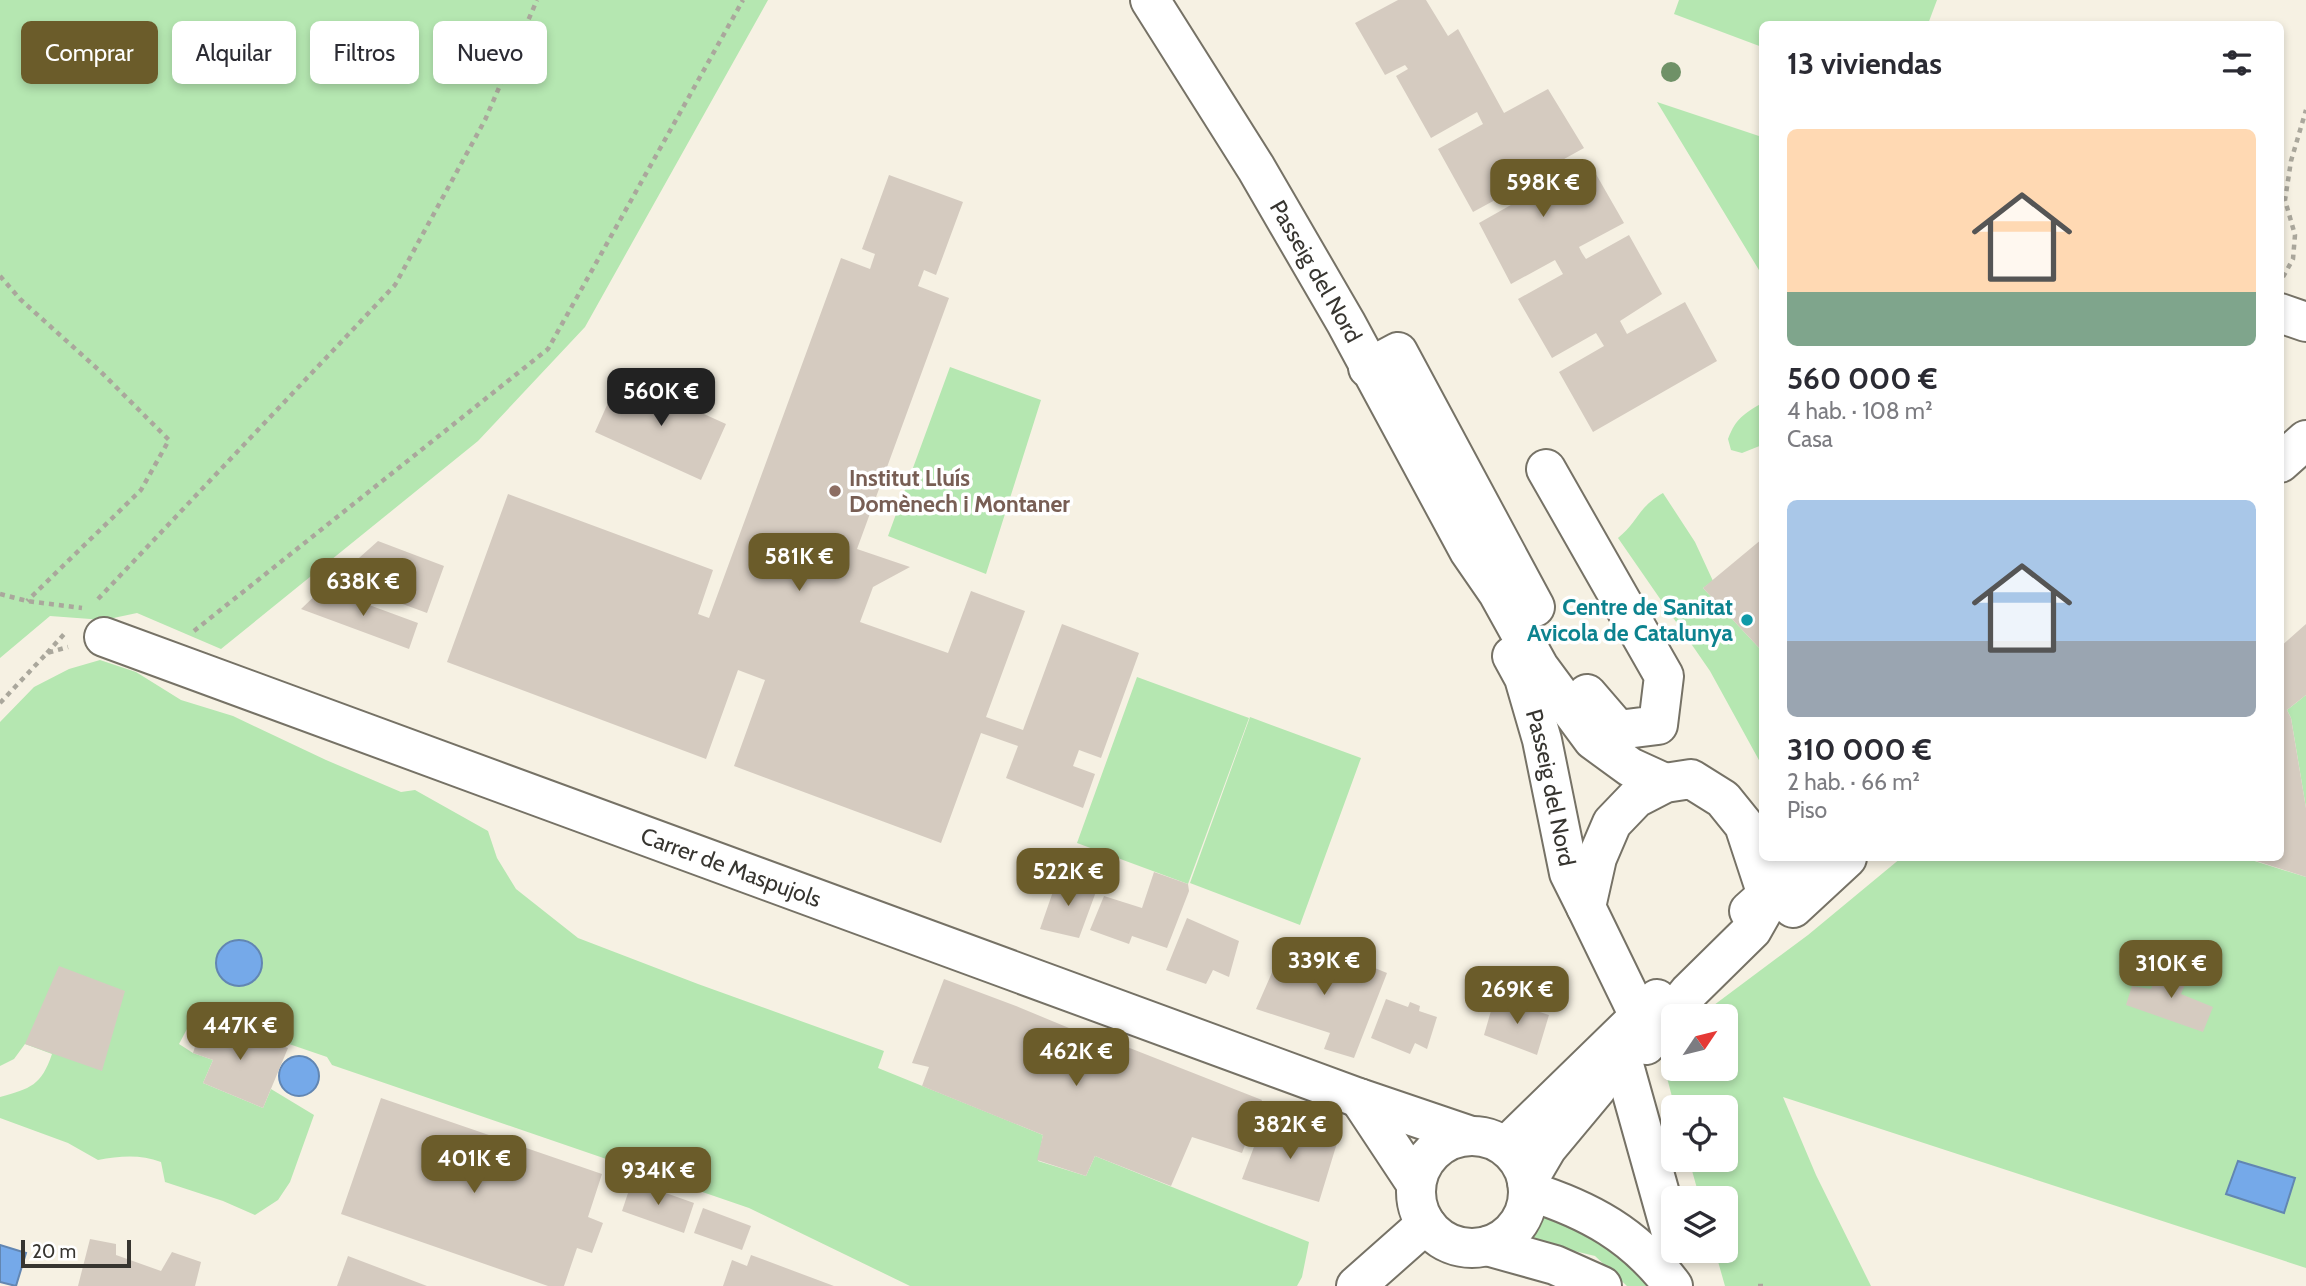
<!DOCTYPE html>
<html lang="es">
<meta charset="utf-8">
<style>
body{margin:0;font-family:Cabin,sans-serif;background:#f2f2f3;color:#2b2b33;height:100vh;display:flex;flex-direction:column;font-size:26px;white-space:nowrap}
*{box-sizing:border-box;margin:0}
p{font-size:23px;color:#7c7c81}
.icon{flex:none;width:38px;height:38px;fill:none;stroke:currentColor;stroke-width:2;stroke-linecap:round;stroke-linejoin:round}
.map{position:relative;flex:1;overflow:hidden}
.drawer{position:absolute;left:1759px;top:21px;width:525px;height:840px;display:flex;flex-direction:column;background:#fff;border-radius:10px;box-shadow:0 4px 10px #0003}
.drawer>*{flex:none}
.top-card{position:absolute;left:21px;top:21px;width:665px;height:63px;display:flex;gap:14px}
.needle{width:46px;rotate:55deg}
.buttons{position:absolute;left:1661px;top:1004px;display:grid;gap:14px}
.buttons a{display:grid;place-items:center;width:77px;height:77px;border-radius:10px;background:#fff;box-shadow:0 4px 10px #0003;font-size:35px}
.scale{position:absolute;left:21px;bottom:18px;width:110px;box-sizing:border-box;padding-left:7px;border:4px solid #373530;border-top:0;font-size:19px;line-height:24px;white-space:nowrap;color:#373530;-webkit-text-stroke:5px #fff;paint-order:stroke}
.price{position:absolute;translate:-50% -60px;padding:0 16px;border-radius:14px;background:#6b5c2a;color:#fff;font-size:23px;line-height:46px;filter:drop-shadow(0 2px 4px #0008)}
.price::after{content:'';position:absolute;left:50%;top:42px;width:21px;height:16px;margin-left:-10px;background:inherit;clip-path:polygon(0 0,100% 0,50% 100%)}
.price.active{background:#222;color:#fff}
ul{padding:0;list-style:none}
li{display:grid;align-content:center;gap:14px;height:371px;padding:0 28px}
li span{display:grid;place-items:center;height:217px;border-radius:10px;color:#555}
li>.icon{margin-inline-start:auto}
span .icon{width:126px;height:126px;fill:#fffc;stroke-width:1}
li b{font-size:30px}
h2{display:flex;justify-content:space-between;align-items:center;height:84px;padding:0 28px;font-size:30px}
.tag{padding:0 24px;border-radius:10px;background:#fff;box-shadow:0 4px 10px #0003;font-size:24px;line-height:63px}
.tag.active{background:#6b5c2a;color:#fff}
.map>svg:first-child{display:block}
.green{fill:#b5e7b1}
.water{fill:#75a9e9;stroke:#6286b2;stroke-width:2}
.building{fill:#d5cbc0}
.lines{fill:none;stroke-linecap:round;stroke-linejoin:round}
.minor-casing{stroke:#767266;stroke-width:42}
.path{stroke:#aaa79c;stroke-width:4.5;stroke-dasharray:5 5;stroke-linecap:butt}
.minor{stroke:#fff;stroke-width:38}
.tree{fill:#6f9167}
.education-dot{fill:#8d6e63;stroke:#fff;stroke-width:2.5}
.culture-dot{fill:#0f9aa8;stroke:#fff;stroke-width:2.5}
.labels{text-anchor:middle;stroke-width:7;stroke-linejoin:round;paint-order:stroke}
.street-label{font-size:23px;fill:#373530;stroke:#fff}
.education-label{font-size:23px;font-weight:bold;fill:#785e54;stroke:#fff;text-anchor:start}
.culture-label{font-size:23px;font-weight:bold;fill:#0d838f;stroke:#fff;text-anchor:end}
</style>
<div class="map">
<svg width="2306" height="1286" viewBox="0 0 2306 1286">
<rect width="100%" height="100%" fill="#f6f1e3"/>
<path class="green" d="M0,0h768l-183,327 -107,114 -257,208 -84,-36 -33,7 -54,-4 -50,42z
M1679,0h258l-9,24h-166v23l-88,-33z
M1657,102l105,35v138z
M950,367l91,33 -55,174 -98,-38z
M1762,403v42l-20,8 -11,-3 -3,-11c8,-21 16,-25 34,-36z
M1663,493l32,49 18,39 -10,7 59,63v109l-2,2 -50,-91 -92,-133c20,-16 20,-31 45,-45z
M100,660l36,12 45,28 52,16 93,44 75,32 14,-2 73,41 9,27 19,31 62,49 120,46 186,67 -6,17 165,67 -5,26 48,15 9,-20 214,86 -7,35 -5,9h-387l-161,-78 -417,-143 -5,-8 -131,-45 -17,32 14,9 20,7 -10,23 60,25 8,-19 43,26 -24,67 -12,18 -23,15 -32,-14 -58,-19 -4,-20c-21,-8 -41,-6 -63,-2l-30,-17 -68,-25v-21c31,-9 41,-11 52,-43l-27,-10 -11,15 -14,7v-344l34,-35 35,-18z
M1137,677l112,41 -61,166 -111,-41z
M2306,695v113l-15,-90 -4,-8z
M1250,717l111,41 -61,167 -110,-42z
M1901,858h344l61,19v391l-523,-171 33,78 55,111h-146l-10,-35h11v-52h-26l-11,-39h37v-52h-51l-9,-34 7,-5h53v-52h-28l110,-82z
M1546,1208l64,30 46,48h-29l-32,-30 -66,-16z"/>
<path class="water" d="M216 963a23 23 0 1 1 46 0a23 23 0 1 1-46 0Z
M279 1076a20 20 0 1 1 40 0a20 20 0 1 1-40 0Z
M2238,1161l57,17 -11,35 -58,-19z
M0,1245l26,8 -10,33 -16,-4z"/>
<path class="building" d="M1398,0h28l22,36 10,-7 46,84 44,-24 36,59 -47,26 8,13 44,-25 35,61 -45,24 3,6 4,6 43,-24 33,59 -42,27 7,13 58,-32 32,59 -124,71 -34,-60 45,-26 -8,-13 -44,25 -34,-59 45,-25 -8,-14 -44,24 -32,-61 46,-26 -6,-10 -46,25 -35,-63 45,-25 -6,-12 -46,26 -35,-62 12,-7 -3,-4 -20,10 -30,-52z
M889,175l74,27 -27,73 -12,-5 -6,16 31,12 -92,251 53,18 -37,20 -13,35 88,31 23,-62 54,20 -39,106 37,13 39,-106 77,29 -38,105 -22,-8 -6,16 22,8 -12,34 -77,-30 12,-32 -37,-13 -40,110 -207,-77 31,-86 -27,-10 -32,89 -259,-97 61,-168 205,76 -15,44 11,4 132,-360 29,11 5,-15 -13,-5z
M620,376l106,48 -25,56 -106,-48z
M1762,539v112l-59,-63z
M378,541l66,25 -17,47 -38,-14 7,-16 -46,-17z
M323,588l95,35 -9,26 -108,-40z
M2306,624v71l-19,15 4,8 15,90v69l-59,-19h33v-211z
M1154,872l34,12 1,7 -22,57 -35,-12 -3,8 -39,-14 14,-34 38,12z
M1058,877l39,12 -18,49 -39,-9z
M1187,918l52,23 -10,36 -16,-7 -7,14 -40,-14z
M1284,945l73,24 3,-7 27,11 -33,85 -30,-9 6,-16 -74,-24z
M2160,964l29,11 -8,19 32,13 -10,25 -77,-27 6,-19 19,3z
M59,966l66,25 -23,80 -77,-27z
M944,979l72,27 65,27 -4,11 38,11 7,-10 140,55 -20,53 -50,-16 -21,49 -76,-30 -9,20 -49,-16 6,-25 -121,-49 7,-19 -17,-4z
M1495,997l54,18 -12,40 -53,-20z
M1386,999l22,8 2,-5 10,4 -1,5 18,6 -10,32 -12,-6 -5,11 -39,-16z
M215,1019l73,29 -25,60 -60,-25 10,-23 -20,-7 7,-22 8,2z
M381,1098l221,76 -14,43 15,6 -11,30 -15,-5 -13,38h-16l-207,-72z
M1264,1120l73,23 -18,59 -77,-23z
M632,1181l62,22 -10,30 -62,-22z
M703,1208l48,18 -9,24 -48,-17z
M90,1239l26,5v11l45,16 11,-19 29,10 -6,24h-117z
M751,1255l83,31h-111l9,-26 15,6z
M348,1256l79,30h-90z"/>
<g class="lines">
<g class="minor-casing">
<g id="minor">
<path id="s1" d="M1150,0l106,168 90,155 123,228 29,42 41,74 54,73 37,27 35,16"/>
<path d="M2280,313l26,9"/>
<path d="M1368,368l30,-16 137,255"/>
<path d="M2280,463l26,-23"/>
<path d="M1546,469l118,207 -6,49 -40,5 -31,-36"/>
<path id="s2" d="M104,637l1255,461 109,37"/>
<path id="s3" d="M1512,656l12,22 18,62 27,133 17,34"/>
<path d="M1793,908l54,-50"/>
<path d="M1749,911l59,-53"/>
<path d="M1639,1016l-53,-109 11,-49 15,-35 24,-25 29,-15 26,-4 32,20 21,26 23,70 -3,14 -12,21 -63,62 -43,53"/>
<path d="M1624,1065l49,175"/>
<path d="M1359,1098l57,86"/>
<circle cx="1472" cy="1192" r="56"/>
<path d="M1506,1146l151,-147"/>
<path d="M1527,1182l20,-34 50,-60"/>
<path d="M1529,1191c60,19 106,44 144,95"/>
<path d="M1487,1246l68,19 47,21"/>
<path d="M1356,1286l70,-62"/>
</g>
</g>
<path class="path" d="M0,276l20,23 81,73 68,68 -28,50 -114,111
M2283,277l10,-18 2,-24 -10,-35 6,-39 15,-51
M0,594l27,7 55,7
M98,599l297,-314 90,-165 52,-120
M194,631l354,-282 195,-349
M47,653l18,-20
M0,703l47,-50 21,-6
M1758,1286h5"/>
<use href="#minor" class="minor"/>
</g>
<circle class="tree" cx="1671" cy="72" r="10"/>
<circle class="education-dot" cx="835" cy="491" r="7"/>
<circle class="culture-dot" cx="1747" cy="620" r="7"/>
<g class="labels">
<g class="street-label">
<text dy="8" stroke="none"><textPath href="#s1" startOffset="318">Passeig del Nord</textPath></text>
<text dy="8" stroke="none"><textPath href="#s3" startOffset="138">Passeig del Nord</textPath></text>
<text dy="8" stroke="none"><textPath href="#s2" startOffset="668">Carrer de Maspujols</textPath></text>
</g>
<g class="education-label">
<text x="849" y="486">Institut Lluís<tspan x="849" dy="26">Domènech i Montaner</tspan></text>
</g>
<g class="culture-label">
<text x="1733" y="615">Centre de Sanitat<tspan x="1733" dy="26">Avicola de Catalunya</tspan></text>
</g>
</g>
</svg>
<div class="buttons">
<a><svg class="needle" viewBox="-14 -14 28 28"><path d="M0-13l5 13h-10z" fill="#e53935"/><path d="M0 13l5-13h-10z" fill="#7c7c81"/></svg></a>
<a><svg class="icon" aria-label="locate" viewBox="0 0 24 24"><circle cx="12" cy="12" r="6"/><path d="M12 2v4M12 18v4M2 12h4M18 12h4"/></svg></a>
<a><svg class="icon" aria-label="layers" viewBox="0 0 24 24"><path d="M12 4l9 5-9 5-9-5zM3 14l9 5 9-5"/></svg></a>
</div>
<div class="scale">20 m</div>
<b class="price" style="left:1543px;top:219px">598K €</b>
<b class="price active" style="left:661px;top:428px">560K €</b>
<b class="price" style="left:799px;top:593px">581K €</b>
<b class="price" style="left:363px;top:618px">638K €</b>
<b class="price" style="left:1068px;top:908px">522K €</b>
<b class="price" style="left:1324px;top:997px">339K €</b>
<b class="price" style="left:2171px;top:1000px">310K €</b>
<b class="price" style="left:1517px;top:1026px">269K €</b>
<b class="price" style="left:240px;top:1062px">447K €</b>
<b class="price" style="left:1076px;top:1088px">462K €</b>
<b class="price" style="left:1290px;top:1161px">382K €</b>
<b class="price" style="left:474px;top:1195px">401K €</b>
<b class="price" style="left:658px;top:1207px">934K €</b>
<div class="top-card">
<a class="tag active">Comprar</a>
<a class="tag">Alquilar</a>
<a class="tag">Filtros</a>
<a class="tag">Nuevo</a>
</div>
<section class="drawer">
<h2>13 viviendas<svg class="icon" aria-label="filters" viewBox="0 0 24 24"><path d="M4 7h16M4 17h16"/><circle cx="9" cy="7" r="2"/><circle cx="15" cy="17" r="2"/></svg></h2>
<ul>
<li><span style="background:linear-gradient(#ffd9b3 75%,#7fa58c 0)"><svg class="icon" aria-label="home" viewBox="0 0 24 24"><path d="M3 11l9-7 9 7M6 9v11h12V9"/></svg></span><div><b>560 000 €</b><p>4 hab. · 108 m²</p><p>Casa</p></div></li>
<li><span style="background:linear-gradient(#a9c7e8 65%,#9aa5b1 0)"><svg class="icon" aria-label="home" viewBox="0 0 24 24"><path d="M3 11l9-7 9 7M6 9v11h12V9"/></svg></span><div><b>310 000 €</b><p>2 hab. · 66 m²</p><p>Piso</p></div></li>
</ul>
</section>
</div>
